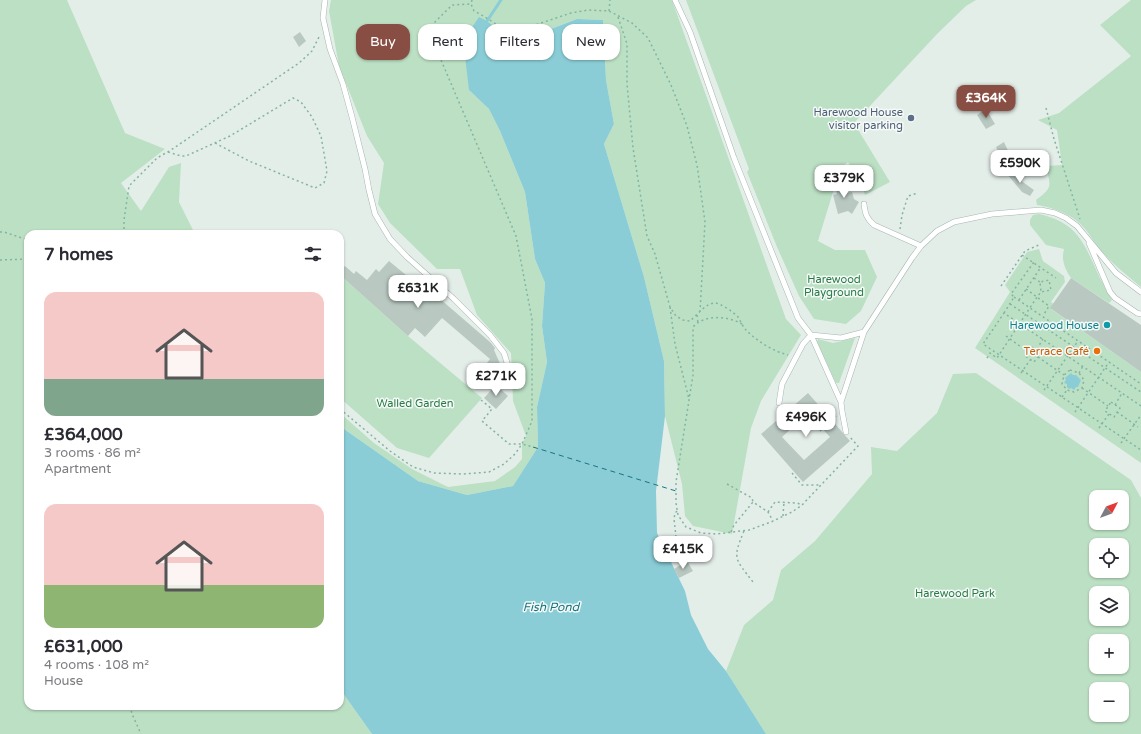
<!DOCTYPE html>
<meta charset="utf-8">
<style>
body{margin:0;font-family:"Varela Round",sans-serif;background:#f2f2f3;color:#2b2b33;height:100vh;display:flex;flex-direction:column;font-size:15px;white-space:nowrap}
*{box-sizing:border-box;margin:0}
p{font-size:13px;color:#7c7c81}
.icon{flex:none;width:22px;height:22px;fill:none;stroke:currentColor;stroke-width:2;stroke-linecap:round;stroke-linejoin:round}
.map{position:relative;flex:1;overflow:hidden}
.details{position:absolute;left:24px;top:230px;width:320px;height:480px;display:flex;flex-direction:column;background:#fff;border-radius:12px;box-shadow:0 1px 3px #0004}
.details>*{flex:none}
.banner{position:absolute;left:356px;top:24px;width:380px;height:36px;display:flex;gap:8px}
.needle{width:26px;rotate:49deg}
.tools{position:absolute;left:1089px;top:490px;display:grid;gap:8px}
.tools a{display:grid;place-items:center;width:40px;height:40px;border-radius:8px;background:#fff;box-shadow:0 1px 3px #0004;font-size:20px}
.price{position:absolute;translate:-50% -34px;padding:0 9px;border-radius:8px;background:#fff;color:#222;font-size:13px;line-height:26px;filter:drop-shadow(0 1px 2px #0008)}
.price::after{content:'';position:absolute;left:50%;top:24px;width:12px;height:9px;margin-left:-6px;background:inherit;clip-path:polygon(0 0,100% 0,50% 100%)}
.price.current{background:#884e43;color:#fff}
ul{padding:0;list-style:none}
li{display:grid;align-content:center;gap:8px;height:212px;padding:0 20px}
li span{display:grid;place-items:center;height:124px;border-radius:12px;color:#555}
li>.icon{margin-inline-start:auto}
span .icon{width:72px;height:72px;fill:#fffc;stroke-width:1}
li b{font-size:17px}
h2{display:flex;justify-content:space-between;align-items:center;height:48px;padding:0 20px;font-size:17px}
.tag{padding:0 14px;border-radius:12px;background:#fff;box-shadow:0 1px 3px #0004;font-size:14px;line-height:36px}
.tag.current{background:#884e43;color:#fff}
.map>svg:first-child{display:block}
.green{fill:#bce0c4;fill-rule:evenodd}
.water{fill:#8acdd6}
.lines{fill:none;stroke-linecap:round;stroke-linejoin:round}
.stream{stroke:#8acdd6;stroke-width:3}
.ferry{stroke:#187582;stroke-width:1;stroke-dasharray:5 4;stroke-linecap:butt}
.building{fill:#b9c9c2;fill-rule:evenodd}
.lane-casing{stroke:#a6b7b0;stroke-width:6}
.path{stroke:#83b4a2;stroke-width:1.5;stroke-dasharray:2 3;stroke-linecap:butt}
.lane{stroke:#fff;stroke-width:5}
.service-dot{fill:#5c6f8a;stroke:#f5faf8;stroke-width:1.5}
.culture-dot{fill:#0f9aa8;stroke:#f5faf8;stroke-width:1.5}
.food-dot{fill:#e8710a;stroke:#f5faf8;stroke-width:1.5}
.labels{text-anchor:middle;stroke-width:3;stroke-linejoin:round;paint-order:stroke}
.service-label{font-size:11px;fill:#4e5e75;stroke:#f5faf8;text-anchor:end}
.park-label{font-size:11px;fill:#297b46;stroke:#f5faf8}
.culture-label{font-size:11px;fill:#0d838f;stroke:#f5faf8;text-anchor:end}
.food-label{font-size:11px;fill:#c56008;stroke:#f5faf8;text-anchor:end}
.water-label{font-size:12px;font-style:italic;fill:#187582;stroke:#f5faf8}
</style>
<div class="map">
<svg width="1141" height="734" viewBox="0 0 1141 734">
<rect width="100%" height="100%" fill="#e4eee9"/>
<path class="green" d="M0,0h67l58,133 40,16 -44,34 20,28 28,-44 12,-4 -2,39 16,32h-167v472h312v-17l32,45h-372z
M331,0h341l114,319 15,16 -40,66 -10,27 -19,106 -39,-8 -8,-10 -3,-32 -17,-68 -1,-55 -20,-84 -40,-133 10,-20 -8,-44 -3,-60 -26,-1 -26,10 -13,14 -27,-4 -24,-18 -18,69 20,19 11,22 25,61 10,67 10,24 -3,43 5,36 -10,45 1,40 -25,39 -46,9 -49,-14 -74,-52 -4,-5v-11l34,30 38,26 36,18 47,-6 20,-14 7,-8v-15l4,-8 -13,-35 -2,-48 -34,-38 -17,-46h-23l-47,-46 -12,-19 6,-41 -17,-27 -28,-70 -10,-55z
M686,0h290l-10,6 -28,27 -84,90 36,59 -25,13 -4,-13 -13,-20 -18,14 7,3 -19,62 17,9h30l12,27 -16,34 -15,13 -32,-5 -15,-23 -22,-49 -30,-75 2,-3z
M1131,0h10v287c-13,-11 -26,-21 -37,-33 -8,-7 -12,-17 -19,-25 -11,-14 -30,-21 -48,-24l-1,-5c18,-13 14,-14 10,-34l16,-1 -5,-35 -19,-10 21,-7 72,-57 -31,-31z
M1039,214c40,9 45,30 61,64 4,7 7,15 12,22l-3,3 -38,-25c-6,-9 -10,-18 -7,-29l-18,-4 -16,-20v-5l3,-5z
M1039,249l4,12 21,15 1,6 -14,20 3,2 -3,5 90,63v91l-166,-115 35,-56 -5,-7 22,-33z
M340,275l68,61 74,62 -53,60 -32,-10 -57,-50z
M855,338l-16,45h-3l-19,-41 1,-3 15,4z
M976,373l155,107 10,18v236h-375l-40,-63 18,-46 29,-25 8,-30 34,-29 57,-67 -1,-27 26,4 40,-38 16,-39zM1096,497h26v26h-26zM1096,545h26v26h-26zM1096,593h26v26h-26zM1096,641h26v26h-26zM1096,689h26v26h-26z"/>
<path class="water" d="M479,17l8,4 24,18 27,4 13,-14 26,-10 26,1 3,60 8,44 -10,20 40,133 20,84 1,55 -9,75 1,42 28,58 6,24 17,34 18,22 40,63h-394l-32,-45v-265l4,5 74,52 49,14 46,-9 25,-39 -1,-40 10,-45 -5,-36 3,-43 -10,-24 -10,-67 -25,-61 -11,-22 -20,-19 -4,-34 1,-20z
M1071,373l2,2h3l5,5 -3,7h-2l-2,3 -3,-2 -2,1 -2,-2v-3l-3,-1 2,-3 -1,-2z"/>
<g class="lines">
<path class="stream" d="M487,21l14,-21"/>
<path class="ferry" d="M533,447l143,44"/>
</g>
<path class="building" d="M300,32l6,9 -7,6 -6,-10z
M986,109l9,15 -9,5 -9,-14z
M1004,142l5,11 -8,4 -5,-10z
M1014,170l6,10 14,10 -4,6 -8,-4 -15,-18z
M844,181l3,12 5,-1 2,7 5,3 -7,12 -4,-3 -10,3 -5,-19 4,-1 -3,-10z
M389,261l34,28 5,-6 13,12 -2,3 51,44 5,6 -1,2 7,16 4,3 -12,14 -13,-11 10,-13 -48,-41 -17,19 -10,-9 -7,8 -68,-61v-4l5,-5 9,8 2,-3 11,9 9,-11 3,3z
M1071,278l70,47v47l-91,-64z
M496,385l12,11 -12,13 -12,-11z
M808,393l42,48 -47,41 -42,-48zM808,413l22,24 -26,23 -22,-23z
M687,561l6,10 -14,7 -5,-9z"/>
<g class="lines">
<g class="lane-casing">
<path id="lane" d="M325,0l-2,18 7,31 13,35 9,33 13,52 4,21 6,24 15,25 17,18 47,42 36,36 14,18 5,16 -4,13
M675,0l15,32 44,126 64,160 13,17 30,3 23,-6 48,-74 9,-12 16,-15 17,-9 38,-8 49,-4 14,3 11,5 11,8 39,47 25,19
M864,204c1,10 3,15 10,21l47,21
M1089,243l21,49 5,6 22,15 4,1
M779,403l3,-19 21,-40 8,-9 30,67
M846,432l-4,-21 -1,-9 23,-70"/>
</g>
<path class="path" d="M472,0l-1,4 3,7 6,3 24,15 7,1 12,-1 48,-16 17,-3 21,1 23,12 16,15 23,47 16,41 10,39 8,57 -5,90
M609,11l1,-11
M618,17l9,27v40l6,64 14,88 8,18 15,53 6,9 7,4 7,1c7,-6 16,-18 25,-18 5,0 20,10 23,14 3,5 5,10 8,13 12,12 27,21 42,25
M1046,108l8,31 26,80
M168,152l13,4h5l44,-20 63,-38 8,4 11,15 9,19 6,35 -3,12 -9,5 -66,-27 -34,-18
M900,229l2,-14 6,-19 10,-3
M0,232h4l24,8
M124,234v-14l5,-34 28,-28 14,-8 128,-87 13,-12 7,-14
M1022,255l34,23
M0,260l28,-1
M1034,278l6,4
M1001,286l24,-35 16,-7
M1026,289l23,17 -6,10
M1014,297l127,87
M1019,300l22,-33
M1010,304l131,88
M670,307l5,37 14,55
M1004,313l10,-16 -3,-3 23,-32
M697,315l1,8
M742,324c-13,-8 -38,-10 -49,3v48l-17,107v21l2,12 8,12 15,6 16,1 32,-4 22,-8 21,-10 10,-7 56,-59 -8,-9
M1006,336l22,16
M1032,347l9,6 -7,9 -9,-6z
M1037,349l6,-10
M1038,357l26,18
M987,358l3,-5 7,5 40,-61 4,-5 10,-2 -2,-10 -9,2 1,10
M1070,370l9,3 5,7 -2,8 -8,4 -7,-2 -5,-6 2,-9z
M1021,373l9,-13
M1079,373l4,-7
M1082,388l26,18
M1044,390l34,-49
M1062,397l5,-7
M481,400l11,9 -10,12 27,23h13l11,3
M1111,402l9,6 -6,9 -9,-6z
M1115,405l7,-12
M1141,406l-137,-93 -21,31 158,106
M340,409l50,42 23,16 21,6 29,1 26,-2 15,-8 11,-10 7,-10 10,-23v-102l-16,-83 -75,-176 -6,-38 17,-17 19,-1
M1075,412l34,-50
M1117,412l21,15
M832,420l4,-4
M1099,428l10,-14
M820,431l2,-2
M1121,443l20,-28
M792,473l10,12h19
M727,484l25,14 1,4
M677,511l-2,2 -1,6 4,35 3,11
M768,512l7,-10 22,1 5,2
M783,516l1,-14
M744,531c-12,29 -9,27 9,51
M731,532l3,-7 19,-23 15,10 5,9
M130,706l2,8 9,20"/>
<use href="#lane" class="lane"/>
</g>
<circle class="service-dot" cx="911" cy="118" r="4"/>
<circle class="culture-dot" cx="1107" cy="325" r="4"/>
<circle class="food-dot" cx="1097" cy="351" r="4"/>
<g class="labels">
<g class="service-label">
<text x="903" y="116">Harewood House<tspan x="903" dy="13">visitor parking</tspan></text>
</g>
<g class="park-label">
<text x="834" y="283">Harewood<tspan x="834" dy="13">Playground</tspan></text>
<text x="415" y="407">Walled Garden</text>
<text x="955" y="597">Harewood Park</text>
</g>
<g class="culture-label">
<text x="1099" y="329">Harewood House</text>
</g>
<g class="food-label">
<text x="1089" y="355">Terrace Café</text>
</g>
<g class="water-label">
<text x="551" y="611">Fish Pond</text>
</g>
</g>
</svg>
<div class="tools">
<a><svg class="needle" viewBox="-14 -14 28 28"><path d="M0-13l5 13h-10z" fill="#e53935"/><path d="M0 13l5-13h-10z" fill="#7c7c81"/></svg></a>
<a><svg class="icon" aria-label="locate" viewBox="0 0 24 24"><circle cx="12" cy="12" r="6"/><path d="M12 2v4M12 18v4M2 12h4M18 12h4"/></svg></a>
<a><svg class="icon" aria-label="layers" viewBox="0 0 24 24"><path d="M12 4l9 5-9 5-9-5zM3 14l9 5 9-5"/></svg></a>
<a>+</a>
<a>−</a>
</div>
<b class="price current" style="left:986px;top:119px">£364K</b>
<b class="price" style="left:1020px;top:184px">£590K</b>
<b class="price" style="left:844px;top:199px">£379K</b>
<b class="price" style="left:418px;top:309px">£631K</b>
<b class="price" style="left:496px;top:397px">£271K</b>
<b class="price" style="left:806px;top:438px">£496K</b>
<b class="price" style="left:683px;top:570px">£415K</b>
<div class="banner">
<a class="tag current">Buy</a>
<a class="tag">Rent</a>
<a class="tag">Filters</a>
<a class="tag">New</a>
</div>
<section class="details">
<h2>7 homes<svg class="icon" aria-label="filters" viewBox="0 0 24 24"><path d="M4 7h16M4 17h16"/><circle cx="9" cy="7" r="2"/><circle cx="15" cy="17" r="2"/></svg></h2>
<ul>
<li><span style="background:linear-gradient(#f6c9c9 70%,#7fa58c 0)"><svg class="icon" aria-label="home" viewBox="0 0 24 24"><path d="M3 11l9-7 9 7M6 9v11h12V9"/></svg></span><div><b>£364,000</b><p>3 rooms · 86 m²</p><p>Apartment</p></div></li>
<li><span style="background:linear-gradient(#f6c9c9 65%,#8fb573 0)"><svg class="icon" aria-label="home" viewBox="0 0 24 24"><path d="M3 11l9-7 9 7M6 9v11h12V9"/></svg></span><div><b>£631,000</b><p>4 rooms · 108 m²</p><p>House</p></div></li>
</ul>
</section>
</div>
